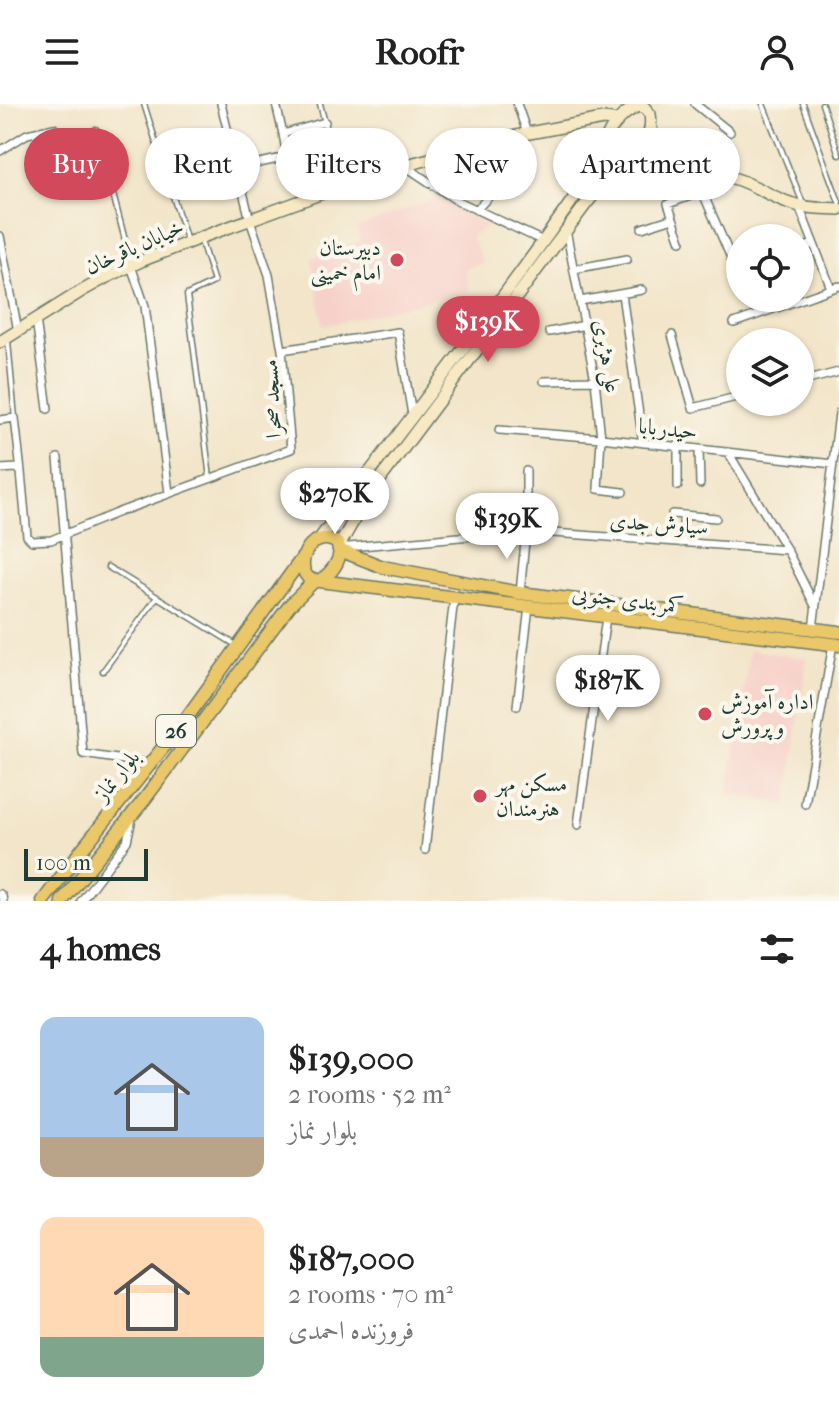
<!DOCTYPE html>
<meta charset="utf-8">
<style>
body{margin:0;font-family:"IM FELL French Canon",Amiri,serif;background:#f6f6f6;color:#222;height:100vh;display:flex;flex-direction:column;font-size:30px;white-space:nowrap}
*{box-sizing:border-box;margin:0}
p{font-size:26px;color:#767676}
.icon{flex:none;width:44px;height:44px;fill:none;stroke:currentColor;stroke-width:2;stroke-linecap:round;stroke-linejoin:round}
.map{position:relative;height:797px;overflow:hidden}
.side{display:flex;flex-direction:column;background:#fff;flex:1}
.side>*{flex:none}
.hud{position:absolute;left:24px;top:24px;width:792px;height:72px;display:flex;gap:16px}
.controls{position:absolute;left:726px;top:120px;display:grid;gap:16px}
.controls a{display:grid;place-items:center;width:88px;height:88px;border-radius:50%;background:#fff;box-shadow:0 2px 6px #0004;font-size:40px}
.scale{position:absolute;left:24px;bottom:20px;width:124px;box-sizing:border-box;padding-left:8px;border:4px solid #1f3d34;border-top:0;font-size:22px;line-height:28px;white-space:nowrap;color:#1f3d34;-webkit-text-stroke:6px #fbf7ec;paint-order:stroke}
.price{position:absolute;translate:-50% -68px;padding:0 18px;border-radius:28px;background:#fff;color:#222;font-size:26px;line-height:52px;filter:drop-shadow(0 2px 4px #0008)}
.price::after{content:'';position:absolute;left:50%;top:48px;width:24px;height:18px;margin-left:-12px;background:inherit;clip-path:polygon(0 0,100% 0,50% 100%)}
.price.on{background:#d1495b;color:#fff}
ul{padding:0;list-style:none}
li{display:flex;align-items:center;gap:24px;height:200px;padding:0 40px}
li span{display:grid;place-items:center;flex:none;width:224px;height:160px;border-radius:16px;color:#555}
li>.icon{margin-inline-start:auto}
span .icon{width:96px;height:96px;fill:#fffc;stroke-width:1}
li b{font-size:34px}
h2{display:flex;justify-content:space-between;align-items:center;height:96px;padding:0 40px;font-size:34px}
.tag{padding:0 28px;border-radius:36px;background:#fff;box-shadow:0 2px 6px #0004;font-size:28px;line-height:72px}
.tag.on{background:#d1495b;color:#fff}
header{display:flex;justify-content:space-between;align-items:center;height:104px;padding:0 40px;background:#fff;font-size:36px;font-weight:700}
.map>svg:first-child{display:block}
.built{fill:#f7d1c9}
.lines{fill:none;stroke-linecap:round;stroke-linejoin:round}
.service-casing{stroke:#697868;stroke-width:7}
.minor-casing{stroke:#697868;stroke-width:10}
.secondary-casing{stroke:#697868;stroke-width:14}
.primary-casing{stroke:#697868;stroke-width:15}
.service{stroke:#fff;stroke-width:4}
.minor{stroke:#fff;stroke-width:7}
.secondary{stroke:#f7e9c3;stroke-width:11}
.primary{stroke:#eac769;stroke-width:12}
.poi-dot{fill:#d1495b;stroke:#fbf7ec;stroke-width:3}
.labels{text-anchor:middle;stroke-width:8;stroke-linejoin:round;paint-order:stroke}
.shield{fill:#fbf7ec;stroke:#61756b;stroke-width:2}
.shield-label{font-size:20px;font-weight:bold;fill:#1f3d34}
.street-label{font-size:22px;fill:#1f3d34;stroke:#fbf7ec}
.poi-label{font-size:22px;fill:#1f3d34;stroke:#fbf7ec;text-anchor:start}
</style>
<header><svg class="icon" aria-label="menu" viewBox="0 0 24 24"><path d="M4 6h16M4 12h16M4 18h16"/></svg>Roofr<svg class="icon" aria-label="person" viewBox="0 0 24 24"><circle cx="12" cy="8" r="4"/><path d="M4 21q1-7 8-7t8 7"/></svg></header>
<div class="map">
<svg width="839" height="797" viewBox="0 0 839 797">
<rect width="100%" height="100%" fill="#fbf7ec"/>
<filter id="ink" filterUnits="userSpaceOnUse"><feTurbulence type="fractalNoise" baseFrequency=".0125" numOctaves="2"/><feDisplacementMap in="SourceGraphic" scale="16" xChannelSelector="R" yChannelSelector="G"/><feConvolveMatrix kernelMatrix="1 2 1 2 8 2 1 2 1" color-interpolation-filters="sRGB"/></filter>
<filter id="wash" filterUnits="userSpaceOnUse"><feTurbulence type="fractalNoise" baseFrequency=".006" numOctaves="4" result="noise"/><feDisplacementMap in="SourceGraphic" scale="32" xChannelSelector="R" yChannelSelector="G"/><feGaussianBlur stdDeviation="1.8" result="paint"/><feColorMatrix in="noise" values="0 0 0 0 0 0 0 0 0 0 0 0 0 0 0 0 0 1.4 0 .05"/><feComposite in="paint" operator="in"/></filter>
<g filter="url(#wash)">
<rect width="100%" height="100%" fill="#f2e5c9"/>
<path class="built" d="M437,94l52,28 -18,10 12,27 -18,6 5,22 -147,35 -11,-68 49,-17 -5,-13z
M750,546l57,8 -20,146 -59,-10z"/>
</g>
<g filter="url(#ink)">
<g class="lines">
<g class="service-casing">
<path id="service" d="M144,0l43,137
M320,0l21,80
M763,0l41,102
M803,0l36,98
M822,0l17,51
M96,25l35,134
M200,134l14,44 -27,13 23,183
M8,237l7,77
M108,463l128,78
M103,567l54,-74"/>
</g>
<g class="minor-casing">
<path id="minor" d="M221,0l29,116 19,55 13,75
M276,0l7,30
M517,0l10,29
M695,0l35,28
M0,47l27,-17 27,-6
M405,62l51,34 87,41
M237,64l50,-11 -4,-23 42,-12
M692,64l46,106
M799,102l32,82
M476,106l53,-55
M642,124l31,-10
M566,126l29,150 6,58 -3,51 25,3
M0,132l18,95
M681,137l-13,-37 34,-12
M800,145l13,-5
M131,162l14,40 24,187
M574,165l53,-10
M622,190l21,149
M580,197l62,-11
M36,215l12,90
M734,219l105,-37
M549,228l36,-7
M672,231l21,73 47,-12
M544,277l51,-1
M800,278l39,-10
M0,316l15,-2 6,54
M499,326l102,8 232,26
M699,346l1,34
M728,348l59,98 28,56
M58,354l25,296 68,10
M0,365l17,-1 4,4 6,64 5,5 19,-1 68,-28 172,-63 -9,-99 116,-18 14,83
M678,382v-38
M672,410l44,4
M681,439l3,-28
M338,444l188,-17 261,19
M520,489l6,-62v-60
M813,525l26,-216
M517,602l12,-99
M805,700l28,-160
M578,721l28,-208
M425,746l29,-252
M0,790l2,2 1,5
M81,797l46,-60 5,-22"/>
</g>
<g class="secondary-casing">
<path id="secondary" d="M639,2l5,1 6,7c4,23 -13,51 -38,52 -20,-20 6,-53 27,-60z
M651,24l5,15 13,20
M629,57c36,-1 76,7 110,19 17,6 33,17 51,23 16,6 32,5 49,6
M0,238l80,-50 27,-15 34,-16 64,-25 175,-64 144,-38 79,-15 9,1 4,3
M318,437c96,-129 197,-255 287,-388
M338,444l29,-51 219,-293 31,-38"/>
</g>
<g class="primary-casing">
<path id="primary" d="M339,446l44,17 137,26 319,39
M317,477c18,-5 35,-39 10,-42 -21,-2 -33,29 -16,41l528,65
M43,797l37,-49 105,-132 118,-163
M62,797l82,-101 146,-195 25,-25"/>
</g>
<use href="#service" class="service"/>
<use href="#minor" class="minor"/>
<use href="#secondary" class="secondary"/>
<use href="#primary" class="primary"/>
</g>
</g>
<g class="poi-dot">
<circle cx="397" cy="156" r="8"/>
<circle cx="705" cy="610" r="8"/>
<circle cx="480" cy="692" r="8"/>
</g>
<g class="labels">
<rect class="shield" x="156" y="611" width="40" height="32" rx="6"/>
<g class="shield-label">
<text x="176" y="634">26</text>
</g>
<g class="street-label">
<text transform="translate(134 142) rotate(-24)" y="8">خیابان باقرخان</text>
<text transform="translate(608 252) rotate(80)" y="8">علی هژبری</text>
<text transform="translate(271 295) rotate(-93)" y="8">مسجد صحرا</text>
<text transform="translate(668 324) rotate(6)" y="8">حیدربابا</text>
<text transform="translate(659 419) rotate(4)" y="8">سیاوش جدی</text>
<text transform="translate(628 495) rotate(7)" y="8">کمربندی جنوبی</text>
<text transform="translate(116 671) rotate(-51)" y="8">بلوار نماز</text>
</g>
<g class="poi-label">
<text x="381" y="151" text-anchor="end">دبیرستان<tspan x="381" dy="25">امام خمینی</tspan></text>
<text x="721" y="605">اداره آموزش<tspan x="721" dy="25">و پرورش</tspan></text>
<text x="496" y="687">مسکن مهر<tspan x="496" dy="25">هنرمندان</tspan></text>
</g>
</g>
</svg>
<div class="controls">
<a><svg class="icon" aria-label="locate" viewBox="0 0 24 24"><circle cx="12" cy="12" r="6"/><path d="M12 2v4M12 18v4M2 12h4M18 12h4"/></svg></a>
<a><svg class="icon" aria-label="layers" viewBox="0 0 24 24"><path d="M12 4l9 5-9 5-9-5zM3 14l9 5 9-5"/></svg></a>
</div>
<div class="scale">100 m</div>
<b class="price on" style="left:488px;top:260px">$139K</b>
<b class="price" style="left:335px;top:432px">$270K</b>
<b class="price" style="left:507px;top:457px">$139K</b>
<b class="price" style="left:608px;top:619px">$187K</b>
<div class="hud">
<a class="tag on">Buy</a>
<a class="tag">Rent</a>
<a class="tag">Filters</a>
<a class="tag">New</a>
<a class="tag">Apartment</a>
</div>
</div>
<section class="side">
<h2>4 homes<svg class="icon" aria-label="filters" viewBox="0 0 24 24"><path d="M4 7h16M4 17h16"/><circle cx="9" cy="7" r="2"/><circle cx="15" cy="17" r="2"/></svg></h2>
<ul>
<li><span style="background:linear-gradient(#a9c7e8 75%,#b9a48a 0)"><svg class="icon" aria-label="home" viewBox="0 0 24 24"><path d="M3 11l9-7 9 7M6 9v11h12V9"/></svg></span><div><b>$139,000</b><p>2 rooms · 52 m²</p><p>بلوار نماز</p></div></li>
<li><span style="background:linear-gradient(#ffd9b3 75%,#7fa58c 0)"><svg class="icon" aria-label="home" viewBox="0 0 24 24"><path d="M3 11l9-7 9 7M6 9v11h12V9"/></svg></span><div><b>$187,000</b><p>2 rooms · 70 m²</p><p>فروزنده احمدی</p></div></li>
</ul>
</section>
